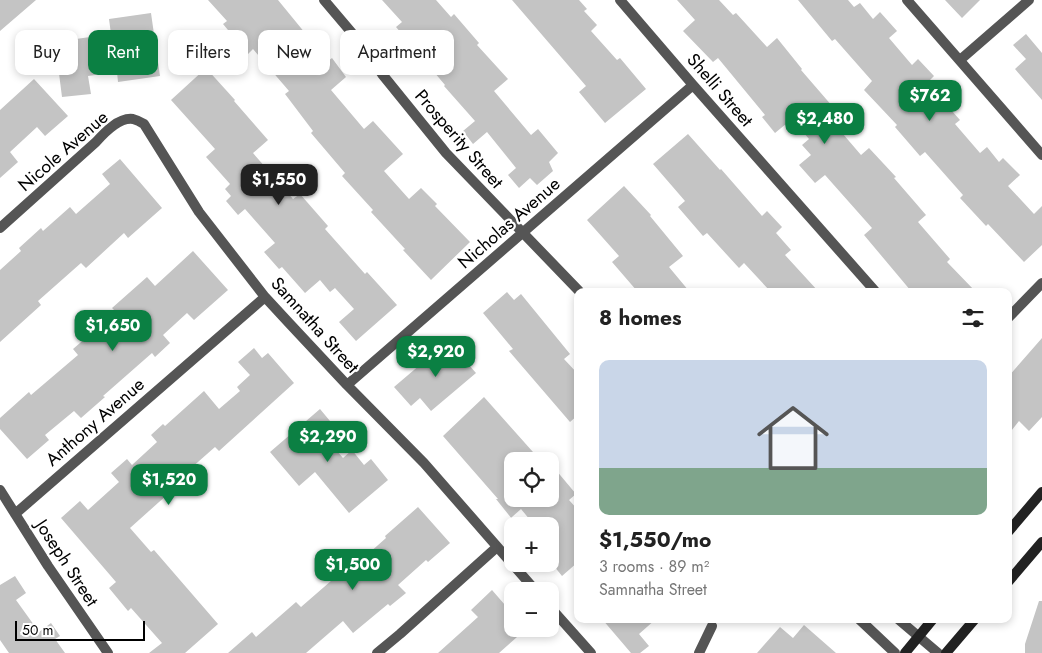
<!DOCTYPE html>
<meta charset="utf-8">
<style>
body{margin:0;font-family:Jost,sans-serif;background:#f2f2f2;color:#222;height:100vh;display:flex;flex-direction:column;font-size:19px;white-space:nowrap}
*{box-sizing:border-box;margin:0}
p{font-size:16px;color:#767676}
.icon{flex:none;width:28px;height:28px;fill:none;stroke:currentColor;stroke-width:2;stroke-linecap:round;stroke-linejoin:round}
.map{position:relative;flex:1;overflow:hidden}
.sheet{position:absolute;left:574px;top:288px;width:438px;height:335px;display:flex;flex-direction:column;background:#fff;border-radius:10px;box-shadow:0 2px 8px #0003}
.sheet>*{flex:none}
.hud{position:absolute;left:15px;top:30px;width:475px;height:45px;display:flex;gap:10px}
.tools{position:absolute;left:504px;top:452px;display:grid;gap:10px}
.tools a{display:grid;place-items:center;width:55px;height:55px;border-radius:10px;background:#fff;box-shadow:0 2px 8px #0003;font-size:25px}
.scale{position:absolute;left:15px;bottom:12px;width:130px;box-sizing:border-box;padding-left:5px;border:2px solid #000;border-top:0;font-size:14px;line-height:18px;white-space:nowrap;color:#000;-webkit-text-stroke:4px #fff;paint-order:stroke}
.price{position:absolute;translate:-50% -42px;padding:0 11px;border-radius:10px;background:#0b8043;color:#fff;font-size:16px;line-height:32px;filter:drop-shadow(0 1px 2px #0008)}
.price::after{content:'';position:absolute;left:50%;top:30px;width:15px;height:11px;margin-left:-8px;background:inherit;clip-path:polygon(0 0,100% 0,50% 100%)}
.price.active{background:#222;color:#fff}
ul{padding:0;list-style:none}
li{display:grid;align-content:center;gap:10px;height:265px;padding:0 25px}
li span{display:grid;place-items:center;height:155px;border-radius:10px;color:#555}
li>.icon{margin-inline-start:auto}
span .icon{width:90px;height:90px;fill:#fffc;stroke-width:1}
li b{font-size:21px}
h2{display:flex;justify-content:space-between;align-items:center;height:60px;padding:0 25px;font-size:21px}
.chip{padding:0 18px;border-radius:10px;background:#fff;box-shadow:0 2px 8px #0003;font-size:18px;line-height:45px}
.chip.active{background:#0b8043;color:#fff}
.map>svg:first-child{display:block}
.building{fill:#c4c4c4}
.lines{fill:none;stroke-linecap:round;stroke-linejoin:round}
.street{stroke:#555;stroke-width:10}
.secondary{stroke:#222;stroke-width:10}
.labels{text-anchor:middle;stroke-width:4.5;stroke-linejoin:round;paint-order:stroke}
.street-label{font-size:18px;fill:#000;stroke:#fff}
</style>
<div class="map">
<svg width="1042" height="653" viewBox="0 0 1042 653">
<rect width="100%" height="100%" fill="#fff"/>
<path class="building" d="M0,0h36l-36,31z
M208,0h70l50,61 4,-3 14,19 -15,13 33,39 9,-8 30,33 -19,17 25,28 12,-11 16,16 -2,2 35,36 -39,38 -28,-30 2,-1 -34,-37 2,-2 -31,-34 3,-3 -34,-40 2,-2 -28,-37 4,-3 -36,-42 -5,5 -25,-30 4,-3z
M382,0h54l15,17 3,-3 25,29 -2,2 31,34 -14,12 37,44 7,-6 20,24 -9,9 4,9 -16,14 -7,-7 -11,10 -11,-13 8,-7 -29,-36 -14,12 -10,-13 12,-10 -31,-35 1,-1 -49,-58 6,-5z
M512,0h67l8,9 -3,2 13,14 -6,6 26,29 3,-2 26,31 -41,34 -26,-31 7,-6z
M677,0h42l14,15 3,-2 31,34 10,-9 25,31 -1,1 32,37 -8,6 36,42 8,-7 27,29 -2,1 32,37 -8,7 32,37 -3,3 28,29h-64l-47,-56 8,-7 -47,-53 -10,8 -16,-18 12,-10 -9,-10 7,-6 -17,-20 -17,14 -13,-16 3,-2 -47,-57 -5,4 -30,-31 12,-11z
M798,0h50l6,7 6,-4 13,16 7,-7 17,19 -8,7 23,27 6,-6 16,17 -7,7 33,37 -5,4 25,29 7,-6 12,15 4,-4 17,17 -12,11 26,28 8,-8v39l-18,17 -36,-38 -2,2 -26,-28 3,-3 -38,-43 -5,4 -25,-29 2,-2 -33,-35 8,-9 -37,-42 -3,2z
M945,0h35l-18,18z
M151,13l9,63 -42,6 -1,-10 -29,4 3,18 -29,3 -7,-55 56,-8 -2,-15z
M1026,34l16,19v47l-27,-31 11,-10 -13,-14z
M206,68l29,32 -1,1 34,39 -15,13 40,46 7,-5 28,32 -3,3 40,45 2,-2 30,33 -41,36 -17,-19 15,-13 -19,-21 -5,4 -10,-12 -15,13 -23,-26 -3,2 -15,-17 11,-9 -30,-34 -7,6 -12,-14 5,-5 -6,-7 5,-5 -24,-27 9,-8 -44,-49z
M34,79l34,37 -23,20 -8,-9 -27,25 8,10 -18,16v-68z
M688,134l32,36 1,-1 41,47 5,-5 15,16 -6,6 15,17 -6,5 33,36h-48l-26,-28 -5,5 -32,-35 -4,3 -25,-29 7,-6 -32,-37z
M120,159l42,49 -34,30 -4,-5 -38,35 -5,-5 -43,38 3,4 -41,37v-72l21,-19 -2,-3 22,-20 2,3 27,-24 6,7 34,-30 -8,-10z
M624,186l27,29 -1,1 33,40 -14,11 20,24h-52l-25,-29 7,-6 -32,-36z
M193,251l35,39 -34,30 -7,-7 -24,22 7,8 -15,14 -3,-4 -49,43 2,1 -24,21 -7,-7 -29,24 4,5 -22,19 -27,-30v-11l29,-26 2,3 47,-40 -5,-6 43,-37 -4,-4 35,-31 8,9z
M507,292l7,8 7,-6 49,60 -6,5 14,15v41l-8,7 -61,-71 4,-2 -30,-36z
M1042,338v79l-13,14 -10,-10 -11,14v-58z
M448,341l28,32 -45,38 -11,-13 -9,8 -17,-19z
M254,348l8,10 6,-5 26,30 -75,68 -4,-4 -50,44 3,3 -38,34 21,24 3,-2 64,74 -33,29h-36l13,-10 -31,-35 -3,3 -19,-23 7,-6 -55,-64 19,-17 8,9 31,-28 -8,-9 16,-14 5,6 25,-23 -6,-7 12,-11 2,2 39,-35 15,18 21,-18 -3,-4 13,-12 -12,-13z
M484,397l57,64h-29v38h38v-36l26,31 -7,6 9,10v52l-16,14 -12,-15v-35h-15l-14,-17 -9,8v2l-16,-20h2l-55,-63z
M320,409l15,18 -11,9 19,22 9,-8 12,15 7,-6 17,21 -39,33 -34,-41 -16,14 -29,-34z
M418,507l32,36 -22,19 -2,-2 -28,25 8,8 -16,13 -2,-2 -35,29 -10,-12 -37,32h-78l24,-21 4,5 40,-35 5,5 38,-33 3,3 44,-39 -1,-2z
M15,576l11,17 -10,7 23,32 12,-9 9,13 -5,3 10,14h-56l-9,-13v-55z
M492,590l20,23v16h14l-27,24h-61l40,-36 -7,-7z
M1039,601h3v52h-17v-9z
M602,619h54l-17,15 10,12 -9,7h-9z
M804,625l32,28h-79l23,-26 13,11z"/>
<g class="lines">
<path class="street" d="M324,0l39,46 19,28 64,79 133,138
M620,0l73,85 182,206
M907,0l135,155
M960,60l69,-60
M0,228l96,-86c8,-9 23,-25 37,-23 4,1 8,3 11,5l55,88 66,85 24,26 58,62 77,78 112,128
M1008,318l34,-35
M347,385l346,-300
M0,490l48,76 60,87
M15,514l250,-217
M550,607l41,46
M859,619l36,34
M898,619l40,34
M377,653l23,-19 97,-87
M699,653l13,-27"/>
<path class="secondary" d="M1008,532l34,-40
M1008,582l34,-40
M905,653l28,-34
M946,653l29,-34"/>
</g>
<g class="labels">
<g class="street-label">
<text transform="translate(720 90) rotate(49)" y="6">Shelli Street</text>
<text transform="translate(459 139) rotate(49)" y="6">Prosperity Street</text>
<text transform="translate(63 151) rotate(-41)" y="6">Nicole Avenue</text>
<text transform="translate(509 223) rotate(-41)" y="6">Nicholas Avenue</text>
<text transform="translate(315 325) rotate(48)" y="6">Samnatha Street</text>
<text transform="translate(95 422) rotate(-41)" y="6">Anthony Avenue</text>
<text transform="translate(67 563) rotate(57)" y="6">Joseph Street</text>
</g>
</g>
</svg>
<div class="tools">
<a><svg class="icon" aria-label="locate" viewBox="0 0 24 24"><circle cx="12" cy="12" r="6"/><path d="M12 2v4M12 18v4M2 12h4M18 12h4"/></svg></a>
<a>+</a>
<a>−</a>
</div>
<div class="scale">50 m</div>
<b class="price" style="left:930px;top:122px">$762</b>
<b class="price" style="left:825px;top:145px">$2,480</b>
<b class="price active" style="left:279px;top:206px">$1,550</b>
<b class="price" style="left:113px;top:352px">$1,650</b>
<b class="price" style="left:436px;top:378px">$2,920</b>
<b class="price" style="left:328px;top:463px">$2,290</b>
<b class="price" style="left:169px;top:506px">$1,520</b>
<b class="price" style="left:353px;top:591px">$1,500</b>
<div class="hud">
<a class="chip">Buy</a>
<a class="chip active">Rent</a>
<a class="chip">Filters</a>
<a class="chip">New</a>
<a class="chip">Apartment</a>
</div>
<section class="sheet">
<h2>8 homes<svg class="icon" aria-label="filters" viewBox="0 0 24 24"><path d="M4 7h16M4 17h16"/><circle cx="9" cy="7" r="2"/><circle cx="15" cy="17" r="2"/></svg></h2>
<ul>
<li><span style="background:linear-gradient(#c9d6e8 70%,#7fa58c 0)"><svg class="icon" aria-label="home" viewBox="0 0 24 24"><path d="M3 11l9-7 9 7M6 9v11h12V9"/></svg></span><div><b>$1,550/mo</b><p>3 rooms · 89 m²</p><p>Samnatha Street</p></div></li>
</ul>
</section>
</div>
